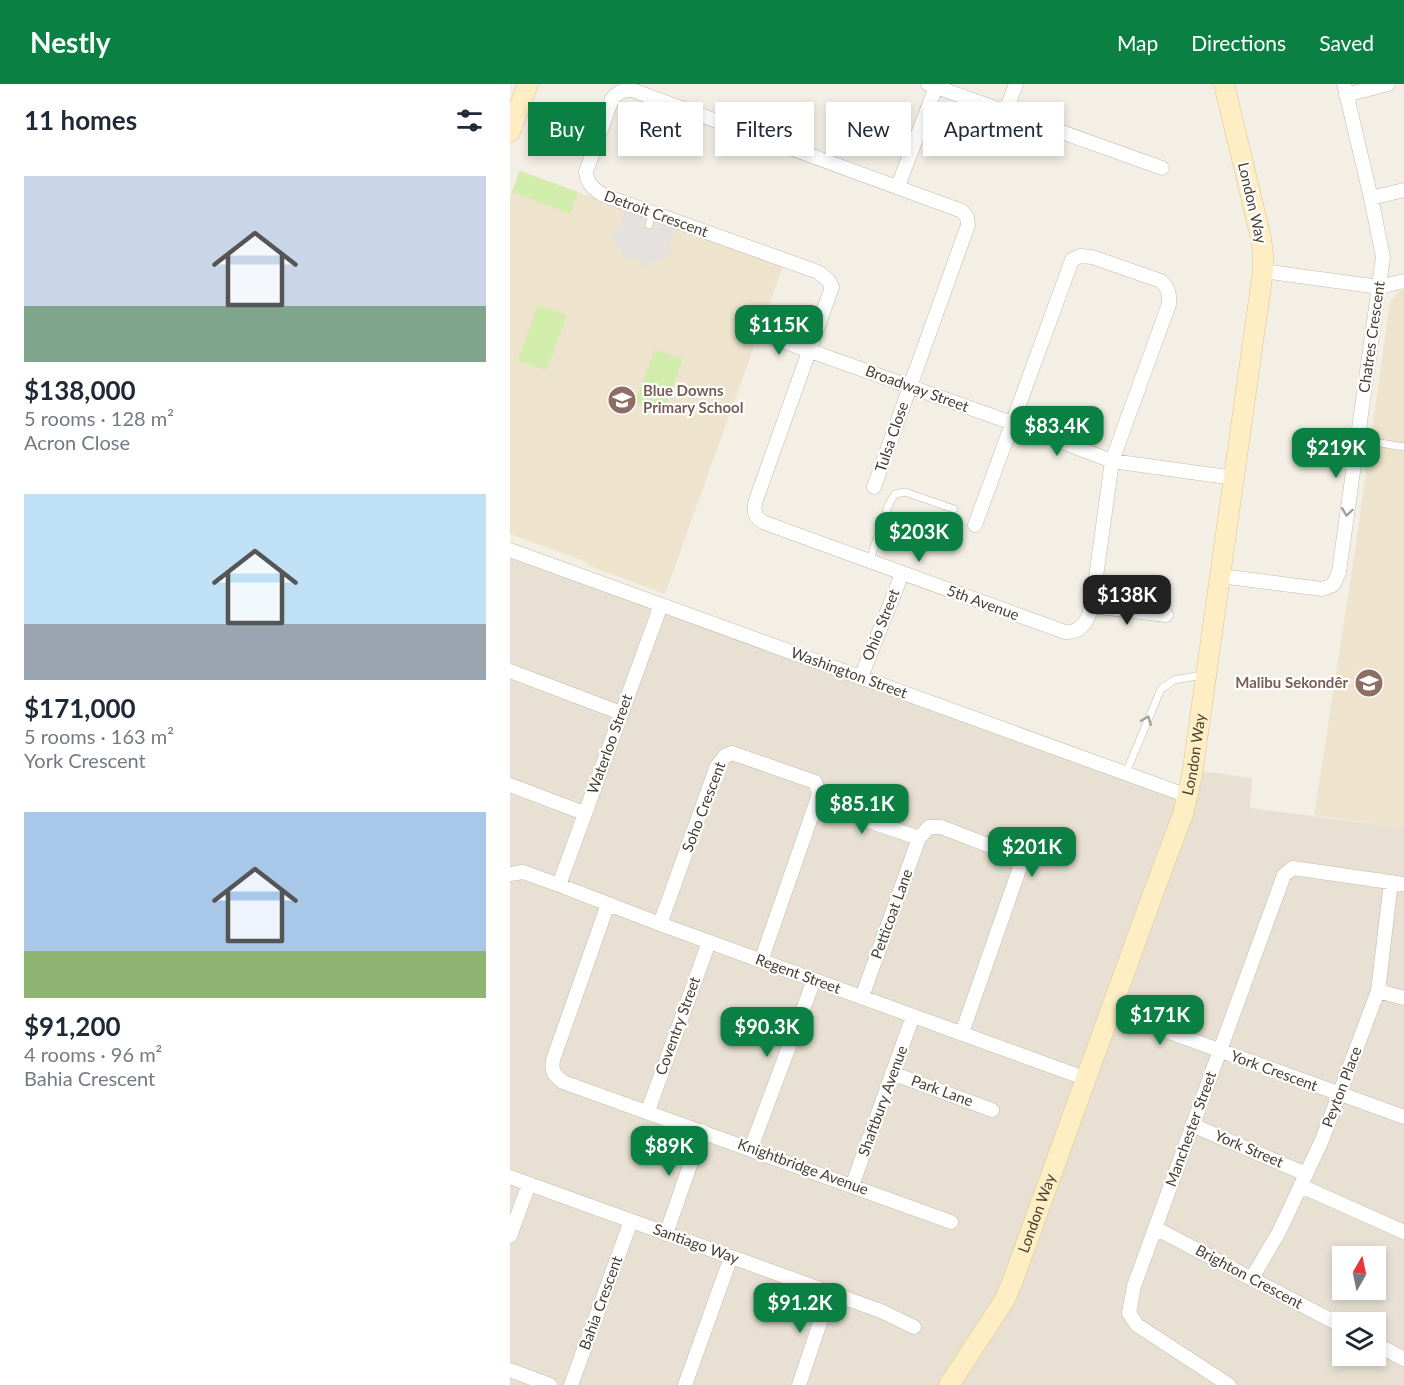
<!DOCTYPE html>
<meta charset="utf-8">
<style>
body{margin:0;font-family:Lato,sans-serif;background:#f6f6f7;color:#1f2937;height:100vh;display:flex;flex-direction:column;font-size:22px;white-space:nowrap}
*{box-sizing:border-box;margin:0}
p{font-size:20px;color:#747a83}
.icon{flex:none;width:33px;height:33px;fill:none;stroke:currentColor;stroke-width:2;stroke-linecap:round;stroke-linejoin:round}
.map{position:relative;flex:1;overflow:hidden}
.details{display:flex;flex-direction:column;background:#fff;width:510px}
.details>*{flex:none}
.top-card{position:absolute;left:18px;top:18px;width:570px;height:54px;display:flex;gap:12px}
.needle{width:39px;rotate:9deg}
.tools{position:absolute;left:822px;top:1162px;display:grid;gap:12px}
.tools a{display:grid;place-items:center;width:54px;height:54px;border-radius:0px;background:#fff;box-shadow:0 3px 9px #0003;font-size:30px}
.price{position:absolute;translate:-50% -51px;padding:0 14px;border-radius:12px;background:#0b8043;color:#fff;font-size:20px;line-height:39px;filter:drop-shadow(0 2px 3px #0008)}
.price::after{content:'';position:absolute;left:50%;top:36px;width:18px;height:14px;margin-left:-9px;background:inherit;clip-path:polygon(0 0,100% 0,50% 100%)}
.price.active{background:#222;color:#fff}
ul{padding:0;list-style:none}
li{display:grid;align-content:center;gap:12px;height:318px;padding:0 24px}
li span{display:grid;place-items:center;height:186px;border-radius:0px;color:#555}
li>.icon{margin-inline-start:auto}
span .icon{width:108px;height:108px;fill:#fffc;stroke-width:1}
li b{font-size:26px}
h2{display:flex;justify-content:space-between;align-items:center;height:72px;padding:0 24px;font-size:26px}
.tag{padding:0 21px;border-radius:0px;background:#fff;box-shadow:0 3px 9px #0003;font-size:21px;line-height:54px}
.tag.active{background:#0b8043;color:#fff}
header{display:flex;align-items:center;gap:36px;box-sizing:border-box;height:84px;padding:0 30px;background:#0b8043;color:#fff}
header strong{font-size:28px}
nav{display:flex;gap:33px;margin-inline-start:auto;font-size:21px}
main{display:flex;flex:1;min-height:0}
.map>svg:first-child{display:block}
.residential{fill:#e8e1d3;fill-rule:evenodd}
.education{fill:#eee4ce}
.green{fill:#d1ecab}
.parking{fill:#e4e1de}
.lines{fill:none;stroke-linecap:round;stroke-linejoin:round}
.lane-casing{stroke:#c3b9aa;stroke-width:8}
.street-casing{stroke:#c3b9aa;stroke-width:15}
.secondary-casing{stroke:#dbc493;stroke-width:21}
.lane{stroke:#fff;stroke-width:7}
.street{stroke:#fff;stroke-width:14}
.secondary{stroke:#ffeec4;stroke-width:20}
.oneway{stroke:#a39f9a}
.labels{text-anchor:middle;stroke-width:4.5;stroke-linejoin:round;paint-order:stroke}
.street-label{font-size:15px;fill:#473f34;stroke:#fff}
.education-label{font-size:15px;font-weight:bold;fill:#785e54;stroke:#fff;text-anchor:start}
</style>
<header>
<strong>Nestly</strong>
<nav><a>Map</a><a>Directions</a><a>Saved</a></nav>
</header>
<main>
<section class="details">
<h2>11 homes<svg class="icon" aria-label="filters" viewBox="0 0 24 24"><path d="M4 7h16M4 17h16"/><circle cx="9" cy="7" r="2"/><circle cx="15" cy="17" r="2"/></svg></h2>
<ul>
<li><span style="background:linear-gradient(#c9d6e8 70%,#7fa58c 0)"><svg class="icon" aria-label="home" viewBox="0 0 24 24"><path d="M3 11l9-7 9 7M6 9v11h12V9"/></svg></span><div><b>$138,000</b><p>5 rooms · 128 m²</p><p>Acron Close</p></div></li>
<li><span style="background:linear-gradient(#bfe0f5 70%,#9aa5b1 0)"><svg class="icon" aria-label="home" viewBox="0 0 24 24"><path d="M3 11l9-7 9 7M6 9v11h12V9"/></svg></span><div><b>$171,000</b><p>5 rooms · 163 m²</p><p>York Crescent</p></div></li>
<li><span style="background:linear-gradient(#a9c7e8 75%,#8fb573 0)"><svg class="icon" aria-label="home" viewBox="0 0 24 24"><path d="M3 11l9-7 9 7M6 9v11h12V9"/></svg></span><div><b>$91,200</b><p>4 rooms · 96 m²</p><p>Bahia Crescent</p></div></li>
</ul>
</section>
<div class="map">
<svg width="894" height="1301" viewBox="0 0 894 1301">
<rect width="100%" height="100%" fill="#f4efe5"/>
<path class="residential" d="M0,468l675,246 9,-28 58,8 -2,30 154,20v557h-894zM832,1173h34v33h-34zM832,1239h34v33h-34z"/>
<path class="education" d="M9,87l264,95 -118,328 -78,-29v-3l-77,-28v-337z
M891,206h3v538l-90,-13 41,-264 35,-250z"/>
<path class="green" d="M10,87l58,21 -8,22 -58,-22z
M28,221l29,10 -21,56 -28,-11z
M145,265l28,10 -20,54 -28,-10z"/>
<path class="parking" d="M115,128l18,5 -2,10 12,4 4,-9 18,6 -6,17 4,9 -30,13 -5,-11 -12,5 -14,-29 9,-4z"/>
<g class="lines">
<g class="lane-casing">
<path id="lane" d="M139,141l3,-12
M847,355l47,8
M359,478l20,-58 6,-10 10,-2 49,17
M615,691l36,-86 13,-9 29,-5"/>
</g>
<g class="street-casing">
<path id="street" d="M418,0l234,84
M836,11l42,-11
M496,27l10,-27
M388,102l38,-99
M861,114l33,-8
M753,187l116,16 25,-6
M250,249l252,90 100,38 122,17
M364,403l94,-262 -1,-8 -5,-6 -330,-121c-8,-1 -14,2 -20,9l-26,73c1,12 8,17 17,23l215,77 10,8 4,7 -76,213c-3,11 -2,18 9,23l300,109c17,1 23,-12 27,-26l20,-145 57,-157c1,-10 -1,-16 -8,-23l-69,-24 -12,-1 -8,4 -97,265
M0,466l678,246
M710,492l102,13 11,-4 6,-13 44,-315 -12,-59 -27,-114
M582,522l74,9
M0,587l111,42
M351,593l41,-103
M0,701l74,28
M306,719l103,35
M0,790l13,-2 36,13 101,39 427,155
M49,801l102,-280
M98,820l-55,156c-2,11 1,15 10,22l388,140
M150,840l57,-158 8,-10 7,-3 83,29 4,10 -3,11 -55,158
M868,907l26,7
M352,913l57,-159 10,-11h12l75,29 4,6v5l-58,166
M601,927l293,106
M382,989l100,37
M138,1027l61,-169
M682,1041l114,49
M241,1064l63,-168
M0,1093l371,134 33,16
M342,1102l61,-170
M791,1102l103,46
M645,1144l187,98
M156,1150l36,-103
M0,1152l19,-52
M742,1194l27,-46 43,-92 56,-149 13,-109
M866,1260l28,15
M0,1286l40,15
M61,1301l60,-164
M175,1301l46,-128
M289,1301l31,-92
M719,1301l-92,-60 -8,-12 5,-27 150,-411 9,-7 111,16"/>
</g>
<g class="secondary-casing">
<g id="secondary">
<path d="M0,48l18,-48"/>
<path id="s1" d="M439,1301l55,-84 8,-18 139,-384 32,-85 9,-39 71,-504v-17l-2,-16 -37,-154"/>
</g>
</g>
<use href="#lane" class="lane"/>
<use href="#street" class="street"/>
<use href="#secondary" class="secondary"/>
</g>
<defs><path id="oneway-chevron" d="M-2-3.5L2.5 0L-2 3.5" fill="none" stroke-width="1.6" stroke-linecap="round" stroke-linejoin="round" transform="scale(1.5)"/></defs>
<g class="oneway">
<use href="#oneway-chevron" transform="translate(837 428) rotate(98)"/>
<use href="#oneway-chevron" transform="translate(637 636) rotate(-68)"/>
</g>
<defs>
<g id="school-disc" transform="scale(1.5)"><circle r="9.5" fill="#8d6e63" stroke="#fff"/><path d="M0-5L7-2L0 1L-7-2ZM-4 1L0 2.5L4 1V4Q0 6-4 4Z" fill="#fff"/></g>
</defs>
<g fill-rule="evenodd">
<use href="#school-disc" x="112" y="316"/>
<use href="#school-disc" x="859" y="599"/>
</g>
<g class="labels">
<g class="street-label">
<text transform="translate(742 119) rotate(77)" y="5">London Way</text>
<text transform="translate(146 130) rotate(20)" y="5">Detroit Crescent</text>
<text transform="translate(862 253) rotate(-82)" y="5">Chatres Crescent</text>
<text transform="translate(407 305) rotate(20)" y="5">Broadway Street</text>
<text transform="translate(382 353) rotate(-71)" y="5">Tulsa Close</text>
<text transform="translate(473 519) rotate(20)" y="5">5th Avenue</text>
<text transform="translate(371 541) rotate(-68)" y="5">Ohio Street</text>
<text transform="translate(339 589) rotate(20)" y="5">Washington Street</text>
<text transform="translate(100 660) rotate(-70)" y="5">Waterloo Street</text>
<text dy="5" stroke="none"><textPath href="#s1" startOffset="680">London Way</textPath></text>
<text transform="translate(194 723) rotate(-69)" y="5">Soho Crescent</text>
<text transform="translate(382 830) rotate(-70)" y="5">Petticoat Lane</text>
<text transform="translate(288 890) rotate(20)" y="5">Regent Street</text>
<text transform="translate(168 942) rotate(-70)" y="5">Coventry Street</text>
<text transform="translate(764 987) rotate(20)" y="5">York Crescent</text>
<text transform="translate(832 1003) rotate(-69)" y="5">Peyton Place</text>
<text transform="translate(432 1007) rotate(20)" y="5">Park Lane</text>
<text transform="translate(373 1017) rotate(-70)" y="5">Shaftbury Avenue</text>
<text transform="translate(681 1045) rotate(-70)" y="5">Manchester Street</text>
<text transform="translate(739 1065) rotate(23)" y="5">York Street</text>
<text transform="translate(293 1083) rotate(20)" y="5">Knightbridge Avenue</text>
<text dy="5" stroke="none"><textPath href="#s1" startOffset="194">London Way</textPath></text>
<text transform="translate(186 1160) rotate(20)" y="5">Santiago Way</text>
<text transform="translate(739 1193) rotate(28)" y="5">Brighton Crescent</text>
<text transform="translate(91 1219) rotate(-70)" y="5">Bahia Crescent</text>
</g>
<g class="education-label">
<text x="133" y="312">Blue Downs<tspan x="133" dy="17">Primary School</tspan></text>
<text x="838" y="604" text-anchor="end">Malibu Sekondêr</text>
</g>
</g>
</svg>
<div class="tools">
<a><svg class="needle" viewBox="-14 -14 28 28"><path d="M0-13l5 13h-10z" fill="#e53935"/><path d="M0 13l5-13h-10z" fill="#747a83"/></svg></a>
<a><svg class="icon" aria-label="layers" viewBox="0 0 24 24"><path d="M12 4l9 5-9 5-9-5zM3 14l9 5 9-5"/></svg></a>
</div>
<b class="price" style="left:269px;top:272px">$115K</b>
<b class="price" style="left:547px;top:373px">$83.4K</b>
<b class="price" style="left:826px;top:395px">$219K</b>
<b class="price" style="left:409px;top:479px">$203K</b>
<b class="price active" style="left:617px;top:542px">$138K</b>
<b class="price" style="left:352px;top:751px">$85.1K</b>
<b class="price" style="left:522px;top:794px">$201K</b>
<b class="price" style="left:650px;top:962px">$171K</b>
<b class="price" style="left:257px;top:974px">$90.3K</b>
<b class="price" style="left:159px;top:1093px">$89K</b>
<b class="price" style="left:290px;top:1250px">$91.2K</b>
<div class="top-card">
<a class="tag active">Buy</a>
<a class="tag">Rent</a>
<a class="tag">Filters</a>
<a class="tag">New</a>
<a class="tag">Apartment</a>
</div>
</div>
</main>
